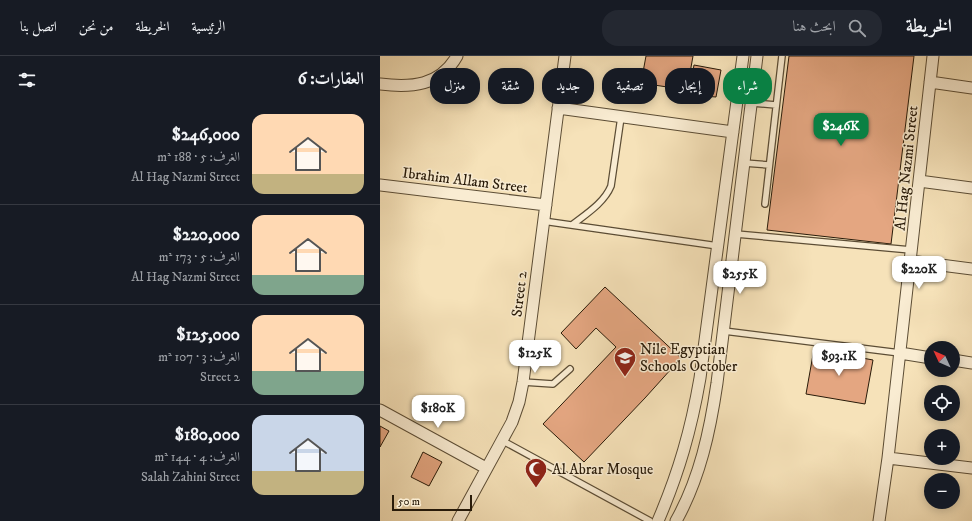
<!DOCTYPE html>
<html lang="ar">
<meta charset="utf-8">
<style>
body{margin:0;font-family:"IM FELL DW Pica",Amiri,serif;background:#242831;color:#f1f3f6;direction:rtl;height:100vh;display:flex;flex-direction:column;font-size:15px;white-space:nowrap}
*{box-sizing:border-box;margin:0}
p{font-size:13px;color:#9ea1a6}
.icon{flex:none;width:22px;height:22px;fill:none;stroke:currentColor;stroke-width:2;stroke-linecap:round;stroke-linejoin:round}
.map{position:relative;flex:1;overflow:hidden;direction:ltr}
.drawer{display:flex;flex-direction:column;background:#171b24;width:380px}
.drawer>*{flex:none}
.guide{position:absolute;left:12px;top:12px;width:380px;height:36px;direction:rtl;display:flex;gap:8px}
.needle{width:26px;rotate:314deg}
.fabs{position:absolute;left:544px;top:285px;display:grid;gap:8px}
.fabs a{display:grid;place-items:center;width:36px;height:36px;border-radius:50%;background:#171b24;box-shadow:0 2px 10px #0003;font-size:20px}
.scale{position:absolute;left:12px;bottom:10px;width:80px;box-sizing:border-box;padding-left:4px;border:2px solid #291b09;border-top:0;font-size:11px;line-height:14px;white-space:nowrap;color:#291b09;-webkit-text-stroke:3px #f9ecd2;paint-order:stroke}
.price{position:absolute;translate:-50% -34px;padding:0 9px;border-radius:8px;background:#fff;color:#222;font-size:13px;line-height:26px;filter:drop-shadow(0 1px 2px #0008)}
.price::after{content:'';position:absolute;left:50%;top:24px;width:12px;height:9px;margin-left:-6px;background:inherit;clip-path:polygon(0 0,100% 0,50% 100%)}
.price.active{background:#0b8043;color:#fff}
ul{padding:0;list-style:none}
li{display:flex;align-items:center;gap:12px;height:100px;padding:0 16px}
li+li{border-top:1px solid #363941}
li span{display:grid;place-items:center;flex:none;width:112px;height:80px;border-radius:12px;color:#555}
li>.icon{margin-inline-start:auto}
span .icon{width:48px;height:48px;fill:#fffc;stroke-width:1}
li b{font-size:17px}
h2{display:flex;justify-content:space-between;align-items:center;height:48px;padding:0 16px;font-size:17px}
.chip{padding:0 14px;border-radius:16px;background:#171b24;box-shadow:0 2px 10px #0003;font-size:14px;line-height:36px}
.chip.active{background:#0b8043;color:#fff}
header{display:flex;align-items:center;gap:24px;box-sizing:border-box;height:56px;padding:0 20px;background:#171b24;border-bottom:1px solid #363941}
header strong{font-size:19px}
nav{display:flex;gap:22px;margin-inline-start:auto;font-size:14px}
.search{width:280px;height:36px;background:#242831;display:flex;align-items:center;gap:10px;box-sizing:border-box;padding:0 14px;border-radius:16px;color:#9ea1a6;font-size:15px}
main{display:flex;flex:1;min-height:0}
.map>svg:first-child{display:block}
.building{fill:#e4a681;stroke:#291b09}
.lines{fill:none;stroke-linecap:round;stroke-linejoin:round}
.service-casing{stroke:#5c4d35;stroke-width:8}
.minor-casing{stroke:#5c4d35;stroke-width:13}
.service{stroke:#f9ecd2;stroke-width:5.5}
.minor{stroke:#f9ecd2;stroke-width:11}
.labels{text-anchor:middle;stroke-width:3;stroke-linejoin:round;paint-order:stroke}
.street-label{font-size:15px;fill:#291b09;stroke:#f9ecd2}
.poi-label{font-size:15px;fill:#291b09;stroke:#f9ecd2;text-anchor:start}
</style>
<header>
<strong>الخريطة</strong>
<div class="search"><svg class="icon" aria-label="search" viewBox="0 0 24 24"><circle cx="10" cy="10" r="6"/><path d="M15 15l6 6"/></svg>ابحث هنا</div>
<nav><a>الرئيسية</a><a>الخريطة</a><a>من نحن</a><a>اتصل بنا</a></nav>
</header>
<main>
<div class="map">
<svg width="592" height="465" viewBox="0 0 592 465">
<rect width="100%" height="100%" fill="#f6e2b9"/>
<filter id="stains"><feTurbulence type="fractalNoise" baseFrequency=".005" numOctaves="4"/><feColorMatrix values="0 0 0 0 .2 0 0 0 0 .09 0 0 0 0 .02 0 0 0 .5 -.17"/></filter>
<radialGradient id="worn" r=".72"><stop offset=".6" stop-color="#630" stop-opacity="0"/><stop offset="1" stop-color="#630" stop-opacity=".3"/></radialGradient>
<path class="building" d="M266,0h47l-6,34 -46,-7z
M409,0h125l-23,188 -124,-14z
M314,9l27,5 -5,27 -27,-2z
M225,231l76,71 -36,40 -61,64 -41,-38 73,-77 -20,-19 -20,21 -15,-16z
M434,293l59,11 -8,44 -59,-10z
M0,370l9,5 -9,16z
M43,396l19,10 -13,24 -18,-9z"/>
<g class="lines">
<g class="service-casing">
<path id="service" d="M372,47l24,2
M364,107l25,2
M385,148l17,-148
M163,165l175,25
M192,169c14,-11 32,-22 39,-39l10,-69
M356,178l175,16
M344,275l176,22
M143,326l30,2 17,-15
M123,385l147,80"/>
</g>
<g class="minor-casing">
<path id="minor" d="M550,26l42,6
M0,28c31,4 60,2 77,-28
M178,52l175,24
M539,125l53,7
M0,129l166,20
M530,205l62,8
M520,297l31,5
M573,304l19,3
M0,354l106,58
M508,402l84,10
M78,465l54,-99 7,-20 4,-20 42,-326
M278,465c21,-49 33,-91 42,-143l43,-322
M296,465c24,-43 34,-90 41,-138l40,-327
M499,465l9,-63 45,-402"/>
</g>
<use href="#service" class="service"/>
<use href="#minor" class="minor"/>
</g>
<defs>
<g id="school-pin" transform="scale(1.15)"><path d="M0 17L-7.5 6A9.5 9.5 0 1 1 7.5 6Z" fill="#8f2418" stroke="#f9ecd2"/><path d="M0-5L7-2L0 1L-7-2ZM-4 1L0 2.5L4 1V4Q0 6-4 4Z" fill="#fff"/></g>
<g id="mosque-pin" transform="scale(1.15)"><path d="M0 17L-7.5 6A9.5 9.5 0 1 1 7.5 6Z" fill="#8f2418" stroke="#f9ecd2"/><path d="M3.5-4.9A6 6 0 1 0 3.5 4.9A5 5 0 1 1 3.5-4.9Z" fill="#fff"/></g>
</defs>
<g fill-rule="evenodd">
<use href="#school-pin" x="245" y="302"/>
<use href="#mosque-pin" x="156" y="413"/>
</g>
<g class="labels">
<g class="street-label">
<text transform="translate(526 112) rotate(-84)" y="5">Al Hag Nazmi Street</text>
<text transform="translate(85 124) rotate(7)" y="5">Ibrahim Allam Street</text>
<text transform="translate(139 238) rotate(-83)" y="5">Street 2</text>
</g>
<g class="poi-label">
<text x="260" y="298">Nile Egyptian<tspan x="260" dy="17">Schools October</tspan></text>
<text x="172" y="418">Al Abrar Mosque</text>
</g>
</g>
<rect width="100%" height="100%" filter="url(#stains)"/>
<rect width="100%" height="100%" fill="url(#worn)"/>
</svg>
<div class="fabs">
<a><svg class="needle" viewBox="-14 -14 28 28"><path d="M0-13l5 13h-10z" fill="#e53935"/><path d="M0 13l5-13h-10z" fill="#9ea1a6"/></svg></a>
<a><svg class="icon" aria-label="locate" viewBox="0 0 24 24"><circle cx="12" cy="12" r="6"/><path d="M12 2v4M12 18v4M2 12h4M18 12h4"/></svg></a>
<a>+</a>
<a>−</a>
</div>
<div class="scale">50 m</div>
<b class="price active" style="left:461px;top:91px">$246K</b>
<b class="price" style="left:539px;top:234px">$220K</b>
<b class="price" style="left:360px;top:239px">$255K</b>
<b class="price" style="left:155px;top:318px">$125K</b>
<b class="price" style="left:459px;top:321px">$93.1K</b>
<b class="price" style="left:58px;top:373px">$180K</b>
<div class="guide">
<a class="chip active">شراء</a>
<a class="chip">إيجار</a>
<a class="chip">تصفية</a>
<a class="chip">جديد</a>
<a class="chip">شقة</a>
<a class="chip">منزل</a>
</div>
</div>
<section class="drawer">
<h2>العقارات: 6<svg class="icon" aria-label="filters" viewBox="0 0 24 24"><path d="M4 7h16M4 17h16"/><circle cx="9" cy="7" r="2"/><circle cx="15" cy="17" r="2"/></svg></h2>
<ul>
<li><span style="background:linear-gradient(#ffd9b3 75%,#c2b280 0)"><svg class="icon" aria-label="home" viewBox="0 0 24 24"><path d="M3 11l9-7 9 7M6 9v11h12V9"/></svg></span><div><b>$246,000</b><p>الغرف: 5 · 188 m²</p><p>Al Hag Nazmi Street</p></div></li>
<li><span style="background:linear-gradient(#ffd9b3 75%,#7fa58c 0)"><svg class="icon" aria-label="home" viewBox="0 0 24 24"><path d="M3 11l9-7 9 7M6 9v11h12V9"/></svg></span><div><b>$220,000</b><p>الغرف: 5 · 173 m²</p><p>Al Hag Nazmi Street</p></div></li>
<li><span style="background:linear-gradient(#ffd9b3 70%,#7fa58c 0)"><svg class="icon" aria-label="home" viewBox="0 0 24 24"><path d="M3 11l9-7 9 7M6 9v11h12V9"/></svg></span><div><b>$125,000</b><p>الغرف: 3 · 107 m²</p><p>Street 2</p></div></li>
<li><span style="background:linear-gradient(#c9d6e8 70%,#c2b280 0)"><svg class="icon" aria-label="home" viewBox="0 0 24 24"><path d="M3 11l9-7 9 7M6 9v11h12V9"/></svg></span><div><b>$180,000</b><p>الغرف: 4 · 144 m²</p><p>Salah Zahini Street</p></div></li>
</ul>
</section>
</main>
